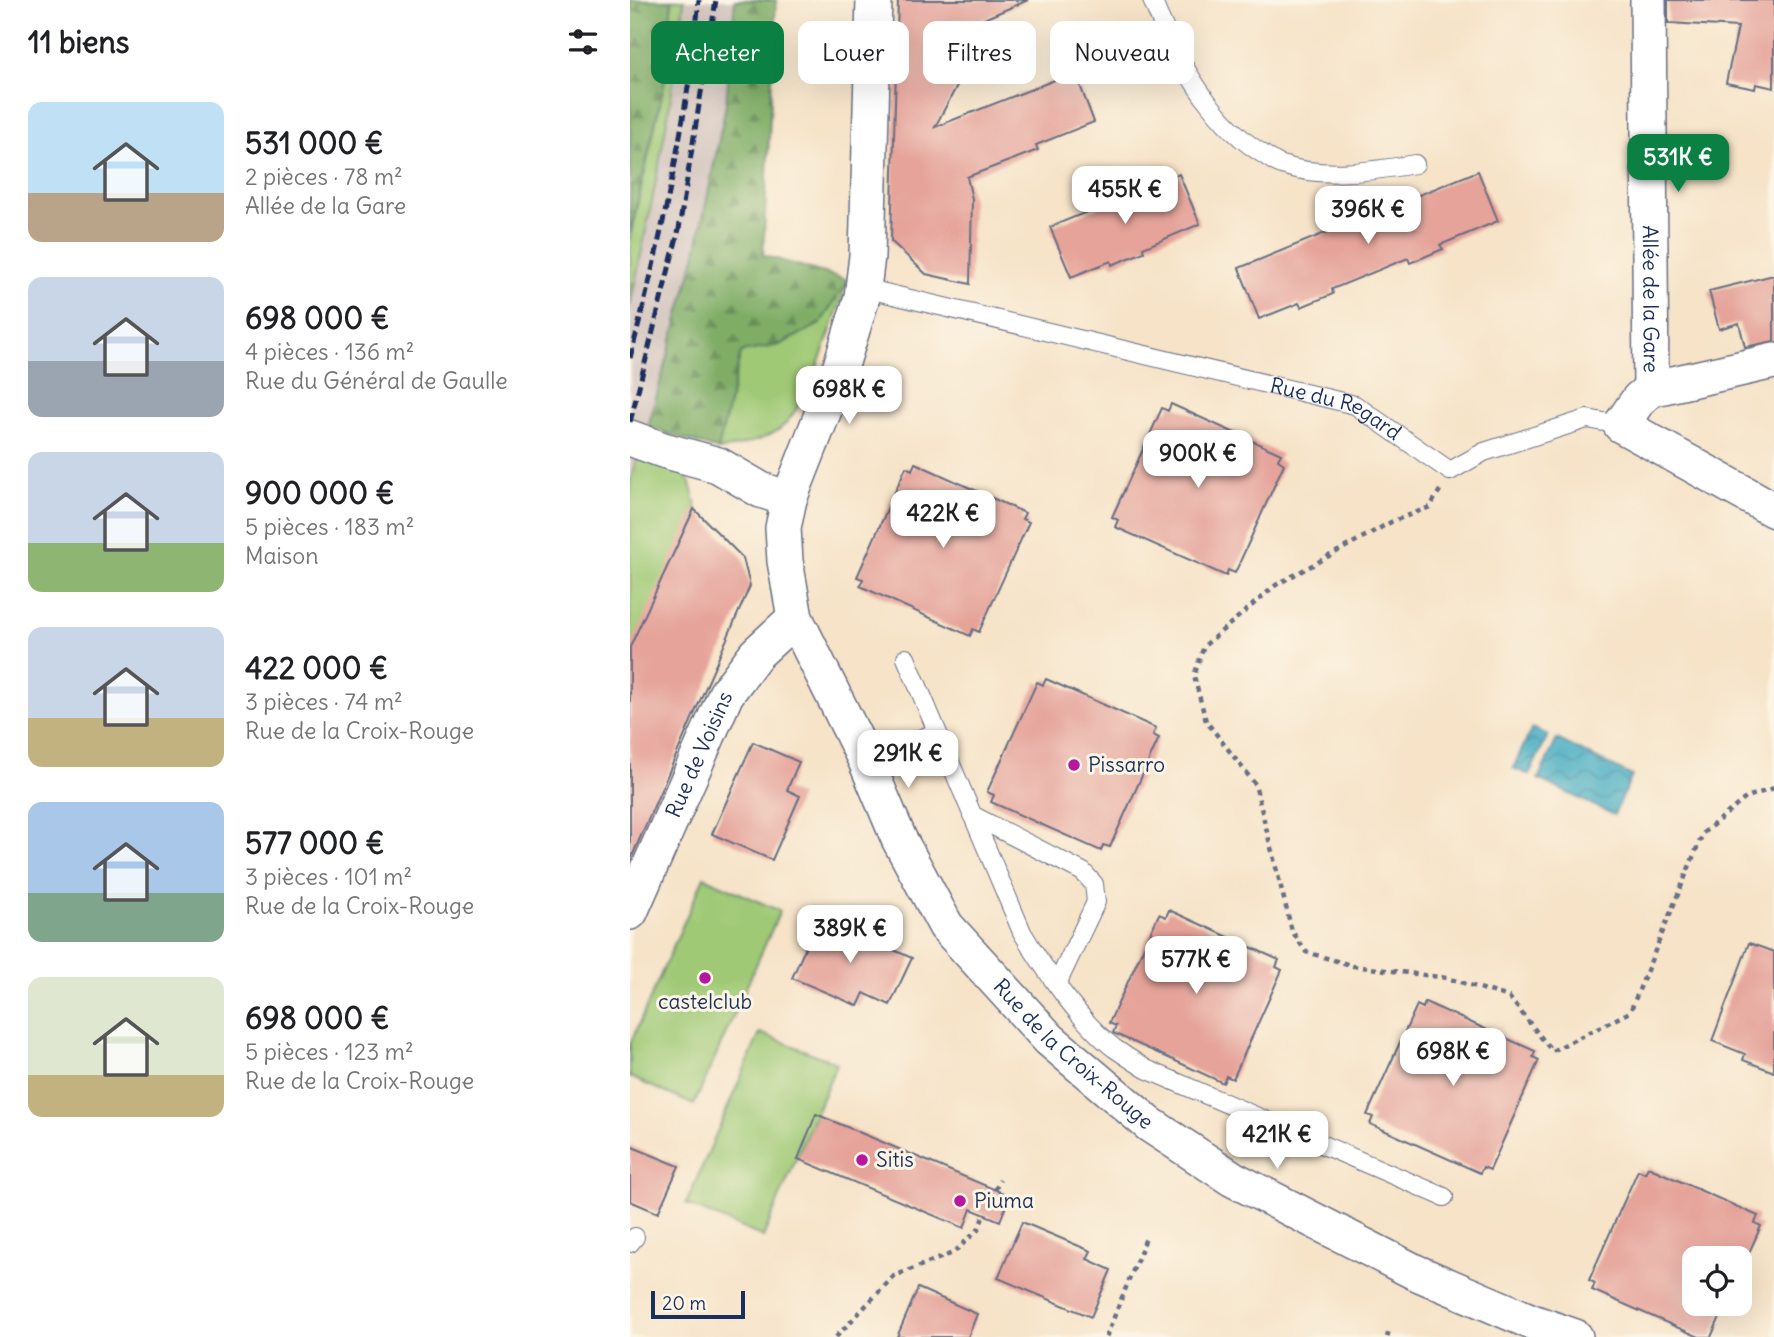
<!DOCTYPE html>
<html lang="fr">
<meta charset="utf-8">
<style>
body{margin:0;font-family:Delius,sans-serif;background:#f6f6f6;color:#202124;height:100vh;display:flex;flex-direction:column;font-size:26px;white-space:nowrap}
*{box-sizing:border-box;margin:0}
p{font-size:23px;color:#757577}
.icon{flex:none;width:38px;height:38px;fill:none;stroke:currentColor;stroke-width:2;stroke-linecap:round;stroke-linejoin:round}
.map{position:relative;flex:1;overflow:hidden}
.panel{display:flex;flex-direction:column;background:#fff;width:630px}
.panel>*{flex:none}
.banner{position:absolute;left:21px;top:21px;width:665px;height:63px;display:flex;gap:14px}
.buttons{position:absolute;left:1052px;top:1246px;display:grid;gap:14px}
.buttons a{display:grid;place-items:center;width:70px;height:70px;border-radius:14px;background:#fff;box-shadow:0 7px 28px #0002;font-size:35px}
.scale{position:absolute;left:21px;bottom:18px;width:94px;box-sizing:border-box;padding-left:7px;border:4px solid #1b2f5e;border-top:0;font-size:19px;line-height:24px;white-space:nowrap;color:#1b2f5e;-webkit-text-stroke:5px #fcf5e5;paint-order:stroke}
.price{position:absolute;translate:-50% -60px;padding:0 16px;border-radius:14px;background:#fff;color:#222;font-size:23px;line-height:46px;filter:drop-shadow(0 2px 4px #0008)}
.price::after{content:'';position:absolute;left:50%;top:42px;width:21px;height:16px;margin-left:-10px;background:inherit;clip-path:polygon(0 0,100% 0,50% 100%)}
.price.on{background:#0b8043;color:#fff}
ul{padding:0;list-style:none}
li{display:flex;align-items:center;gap:21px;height:175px;padding:0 28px}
li span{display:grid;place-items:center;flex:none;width:196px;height:140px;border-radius:14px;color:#555}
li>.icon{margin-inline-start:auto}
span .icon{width:84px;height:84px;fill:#fffc;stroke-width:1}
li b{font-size:30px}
h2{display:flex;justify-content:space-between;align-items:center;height:84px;padding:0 28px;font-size:30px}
.chip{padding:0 24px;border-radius:14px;background:#fff;box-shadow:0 7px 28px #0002;font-size:24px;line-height:63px}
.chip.on{background:#0b8043;color:#fff}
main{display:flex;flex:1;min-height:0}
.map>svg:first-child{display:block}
.industrial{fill:#cfc0bb}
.grass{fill:#9fc975;stroke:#5d7c6a;stroke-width:2}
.forest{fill:url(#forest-firs);stroke:#4d6e62;stroke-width:2}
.water{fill:url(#water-waves);stroke:#2f6e90;stroke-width:2}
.building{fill:#e5a39a}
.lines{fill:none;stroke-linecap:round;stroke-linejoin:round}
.service-casing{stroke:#686e83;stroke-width:20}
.minor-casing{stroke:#686e83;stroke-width:38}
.path{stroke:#686e83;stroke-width:4.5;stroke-dasharray:5 5;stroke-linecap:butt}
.service{stroke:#fff;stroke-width:18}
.minor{stroke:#fff;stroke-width:35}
.rail{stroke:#1b2f5e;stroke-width:5;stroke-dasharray:10 5;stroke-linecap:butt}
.poi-dot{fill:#b5179e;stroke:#fcf5e5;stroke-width:2.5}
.labels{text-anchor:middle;stroke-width:6;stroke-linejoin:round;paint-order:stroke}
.street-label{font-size:21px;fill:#1b2f5e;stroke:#fcf5e5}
.poi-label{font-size:21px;fill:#1b2f5e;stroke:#fcf5e5;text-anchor:start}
</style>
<main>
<section class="panel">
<h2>11 biens<svg class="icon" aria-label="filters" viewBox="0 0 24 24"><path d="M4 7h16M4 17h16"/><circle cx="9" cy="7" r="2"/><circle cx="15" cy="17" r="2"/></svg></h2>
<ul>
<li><span style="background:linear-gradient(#bfe0f5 65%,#b9a48a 0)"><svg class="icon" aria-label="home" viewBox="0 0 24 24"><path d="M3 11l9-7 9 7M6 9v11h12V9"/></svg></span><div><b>531 000 €</b><p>2 pièces · 78 m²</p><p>Allée de la Gare</p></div></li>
<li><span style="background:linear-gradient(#c9d6e8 60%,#9aa5b1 0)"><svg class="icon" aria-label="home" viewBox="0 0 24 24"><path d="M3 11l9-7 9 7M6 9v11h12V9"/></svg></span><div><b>698 000 €</b><p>4 pièces · 136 m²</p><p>Rue du Général de Gaulle</p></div></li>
<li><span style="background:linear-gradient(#c9d6e8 65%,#8fb573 0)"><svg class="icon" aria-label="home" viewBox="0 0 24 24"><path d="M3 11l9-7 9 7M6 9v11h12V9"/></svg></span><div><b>900 000 €</b><p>5 pièces · 183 m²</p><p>Maison</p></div></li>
<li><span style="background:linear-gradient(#c9d6e8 65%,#c2b280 0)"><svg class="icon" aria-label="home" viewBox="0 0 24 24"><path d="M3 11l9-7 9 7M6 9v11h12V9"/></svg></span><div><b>422 000 €</b><p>3 pièces · 74 m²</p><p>Rue de la Croix-Rouge</p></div></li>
<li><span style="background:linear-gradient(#a9c7e8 65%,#7fa58c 0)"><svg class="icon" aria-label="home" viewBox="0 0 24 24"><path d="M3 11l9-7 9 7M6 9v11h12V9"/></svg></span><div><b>577 000 €</b><p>3 pièces · 101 m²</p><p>Rue de la Croix-Rouge</p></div></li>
<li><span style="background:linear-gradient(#dfe7d0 70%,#c2b280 0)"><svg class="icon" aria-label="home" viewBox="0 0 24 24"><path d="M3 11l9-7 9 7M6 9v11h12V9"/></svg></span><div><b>698 000 €</b><p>5 pièces · 123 m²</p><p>Rue de la Croix-Rouge</p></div></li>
</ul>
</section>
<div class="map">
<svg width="1144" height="1337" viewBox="0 0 1144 1337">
<defs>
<pattern id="forest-firs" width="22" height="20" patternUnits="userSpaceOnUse" patternTransform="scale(1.75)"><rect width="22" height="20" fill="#7fad66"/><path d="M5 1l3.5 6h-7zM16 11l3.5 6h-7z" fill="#678d57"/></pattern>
<pattern id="water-waves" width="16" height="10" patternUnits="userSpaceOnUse" patternTransform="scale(1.75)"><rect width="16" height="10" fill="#43acc3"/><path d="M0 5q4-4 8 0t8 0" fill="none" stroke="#378ca2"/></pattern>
</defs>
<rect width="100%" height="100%" fill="#fcf5e5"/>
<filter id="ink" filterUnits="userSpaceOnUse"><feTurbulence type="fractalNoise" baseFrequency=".0143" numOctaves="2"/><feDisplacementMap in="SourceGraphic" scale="14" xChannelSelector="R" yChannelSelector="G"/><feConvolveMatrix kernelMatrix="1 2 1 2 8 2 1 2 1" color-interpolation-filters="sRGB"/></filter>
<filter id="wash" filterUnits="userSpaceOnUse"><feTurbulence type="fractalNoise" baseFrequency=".00686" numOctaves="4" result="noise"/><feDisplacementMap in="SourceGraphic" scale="28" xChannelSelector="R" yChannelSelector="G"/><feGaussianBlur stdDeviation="1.57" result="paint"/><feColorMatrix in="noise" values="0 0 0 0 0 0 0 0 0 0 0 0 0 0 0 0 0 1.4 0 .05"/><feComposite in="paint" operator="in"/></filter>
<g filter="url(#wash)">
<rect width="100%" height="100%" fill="#f6e3c8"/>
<path class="industrial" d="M42,0h104l-129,428 43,55 -60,183v-432l34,-149z"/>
<path class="grass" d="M42,0h12c-11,103 -32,204 -54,306v-68l34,-153z
M218,280c-15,40 -35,115 -64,145 -13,14 -47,22 -66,25l23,-98 38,-7z
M10,450l35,13 15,20 8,31 -68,152v-185z
M74,877l76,34 -86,194 -64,-28v-33z
M130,1033l77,30 -74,174 -77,-33z"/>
<path class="forest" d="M0,0h42l-8,85 -34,149z
M105,0h41l-13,255 85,25 -28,44 -41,21 -38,7 -23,98 -70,-23 48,-174 30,-148z"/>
<path class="water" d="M902,728l16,7 -19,40 -16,-7z
M927,739l75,37 -18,39 -76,-36z"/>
<g id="blocks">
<path class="building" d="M268,0h130l-58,25 -1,38 -34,64 140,-55 19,50 -58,23 2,5 -71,27 5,22 -2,85 -44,-10 -35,-33z
M1038,0h106v88l-18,-4 -1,5 -29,-6 12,-56 -70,-4z
M848,171l20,50 -58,24 3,4 -33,14 -2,-5 -76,31 1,5 -32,13 -2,-4 -40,16 -20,-51z
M549,174l21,50 -57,24 1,4 -32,13 -1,-4 -40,16 -21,-50z
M1144,275v66l-29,6 -6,-24 -20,6 -10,-38z
M541,404l110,50 -3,6 6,4 -49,109 -7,-3 -2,6 -111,-49 3,-7 -6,-3 50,-109 6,3z
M285,463l110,50 -3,6 7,3 -50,110 -6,-3 -3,7 -110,-50 3,-7 -6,-2 49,-110 6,3z
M64,509l49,49 7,28 -120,275v-214z
M416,679l110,49 -3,7 6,3 -49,109 -7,-2 -2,6 -110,-49 3,-7 -7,-3 50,-110 6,3z
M123,742l46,20 -12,28 13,6 -28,64 -60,-26z
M539,910l110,50 -3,7 6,3 -49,109 -7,-3 -3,7 -43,-20 -67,-30 3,-7 -7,-3 50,-109 7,3z
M189,917l93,41 -22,47 -26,-12 -6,13 -66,-28z
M1119,943l25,9v120l-31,-12 2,-6 -33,-13z
M795,1002l110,49 -2,6 6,3 -49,110 -7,-3 -3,6 -110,-49 3,-7 -6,-2 50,-110 6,3z
M186,1114l194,82 -10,25 -29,-12 -7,19 -166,-69z
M0,1146l49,20 -21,47 -28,-12z
M1018,1167l110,49 -3,7 6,3 -21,47v-15h-46v46h32l-15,33h-12l-107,-47 3,-7 -6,-3 49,-110 7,3z
M392,1222l69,29 -4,8 24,11 -20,47 -93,-39z
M288,1288l59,26 -9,23h-71z"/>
</g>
</g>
<g filter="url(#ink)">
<use href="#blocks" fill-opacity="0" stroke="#686e83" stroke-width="2"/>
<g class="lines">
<g class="service-casing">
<g id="service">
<path d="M522,0c23,56 58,122 111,154 6,4 12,9 19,11 41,14 91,6 133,-1"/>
<path id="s1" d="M234,288l491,117 95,66 34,-19 103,-33 34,6"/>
<path d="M276,658l116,274c22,37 58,90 92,116 10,7 21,14 32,21l298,128"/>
<path d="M236,761l71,-29"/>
<path d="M342,815l111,57 11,12 2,18 -39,82"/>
<path d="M0,1243l5,-6"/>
</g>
</g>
<g class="minor-casing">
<g id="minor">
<path id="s2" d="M244,0l-7,256 -5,41 -22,72 -51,130 -6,29 2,33 10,57 71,143 33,78 47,87 103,113 100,85 84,55 182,93 117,50 43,15"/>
<path id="s3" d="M1018,0l3,389"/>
<path d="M1144,361l-123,28 -12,10 -18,26 153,85"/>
<path d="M0,438l33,12 55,15 43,25 28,9"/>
<path id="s4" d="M0,912l96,-218 30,-40 39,-36"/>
</g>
</g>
<path class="path" d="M810,490l-10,17 -39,15 -115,63 -72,61 -10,30 12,45 49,63 37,147 14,21 48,14 93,12 62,19 43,54 78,-39 73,-179 44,-36 27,-9
M365,1190l5,-10
M206,1337l58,-61 59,-23 25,-23 6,-15
M476,1337l40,-99
M757,1337l2,-6"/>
<use href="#service" class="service"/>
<use href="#minor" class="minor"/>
<path class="rail" d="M0,358c31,-117 57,-238 69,-358
M0,422l49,-193 37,-229"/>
</g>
</g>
<g class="poi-dot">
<circle cx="444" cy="765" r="7"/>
<circle cx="75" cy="978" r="7"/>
<circle cx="232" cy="1160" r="7"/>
<circle cx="330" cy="1201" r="7"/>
</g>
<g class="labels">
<g class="street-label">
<text dy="7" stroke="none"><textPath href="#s3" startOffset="299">Allée de la Gare</textPath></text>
<text dy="7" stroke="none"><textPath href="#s1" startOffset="488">Rue du Regard</textPath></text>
<text dy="7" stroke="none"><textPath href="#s4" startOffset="172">Rue de Voisins</textPath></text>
<text dy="7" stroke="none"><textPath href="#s2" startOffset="1157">Rue de la Croix-Rouge</textPath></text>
</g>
<g class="poi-label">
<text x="458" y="772">Pissarro</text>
<text x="75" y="1009" text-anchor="middle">castelclub</text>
<text x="246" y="1167">Sitis</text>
<text x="344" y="1208">Piuma</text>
</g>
</g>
</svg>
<div class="buttons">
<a><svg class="icon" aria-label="locate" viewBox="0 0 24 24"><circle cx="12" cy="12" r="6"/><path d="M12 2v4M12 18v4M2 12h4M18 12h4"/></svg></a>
</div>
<div class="scale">20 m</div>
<b class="price on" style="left:1048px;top:194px">531K €</b>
<b class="price" style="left:495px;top:226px">455K €</b>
<b class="price" style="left:738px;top:246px">396K €</b>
<b class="price" style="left:219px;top:426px">698K €</b>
<b class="price" style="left:568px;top:490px">900K €</b>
<b class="price" style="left:313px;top:550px">422K €</b>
<b class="price" style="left:278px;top:790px">291K €</b>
<b class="price" style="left:220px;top:965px">389K €</b>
<b class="price" style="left:566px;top:996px">577K €</b>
<b class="price" style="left:823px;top:1088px">698K €</b>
<b class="price" style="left:647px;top:1171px">421K €</b>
<div class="banner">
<a class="chip on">Acheter</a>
<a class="chip">Louer</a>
<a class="chip">Filtres</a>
<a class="chip">Nouveau</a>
</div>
</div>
</main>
